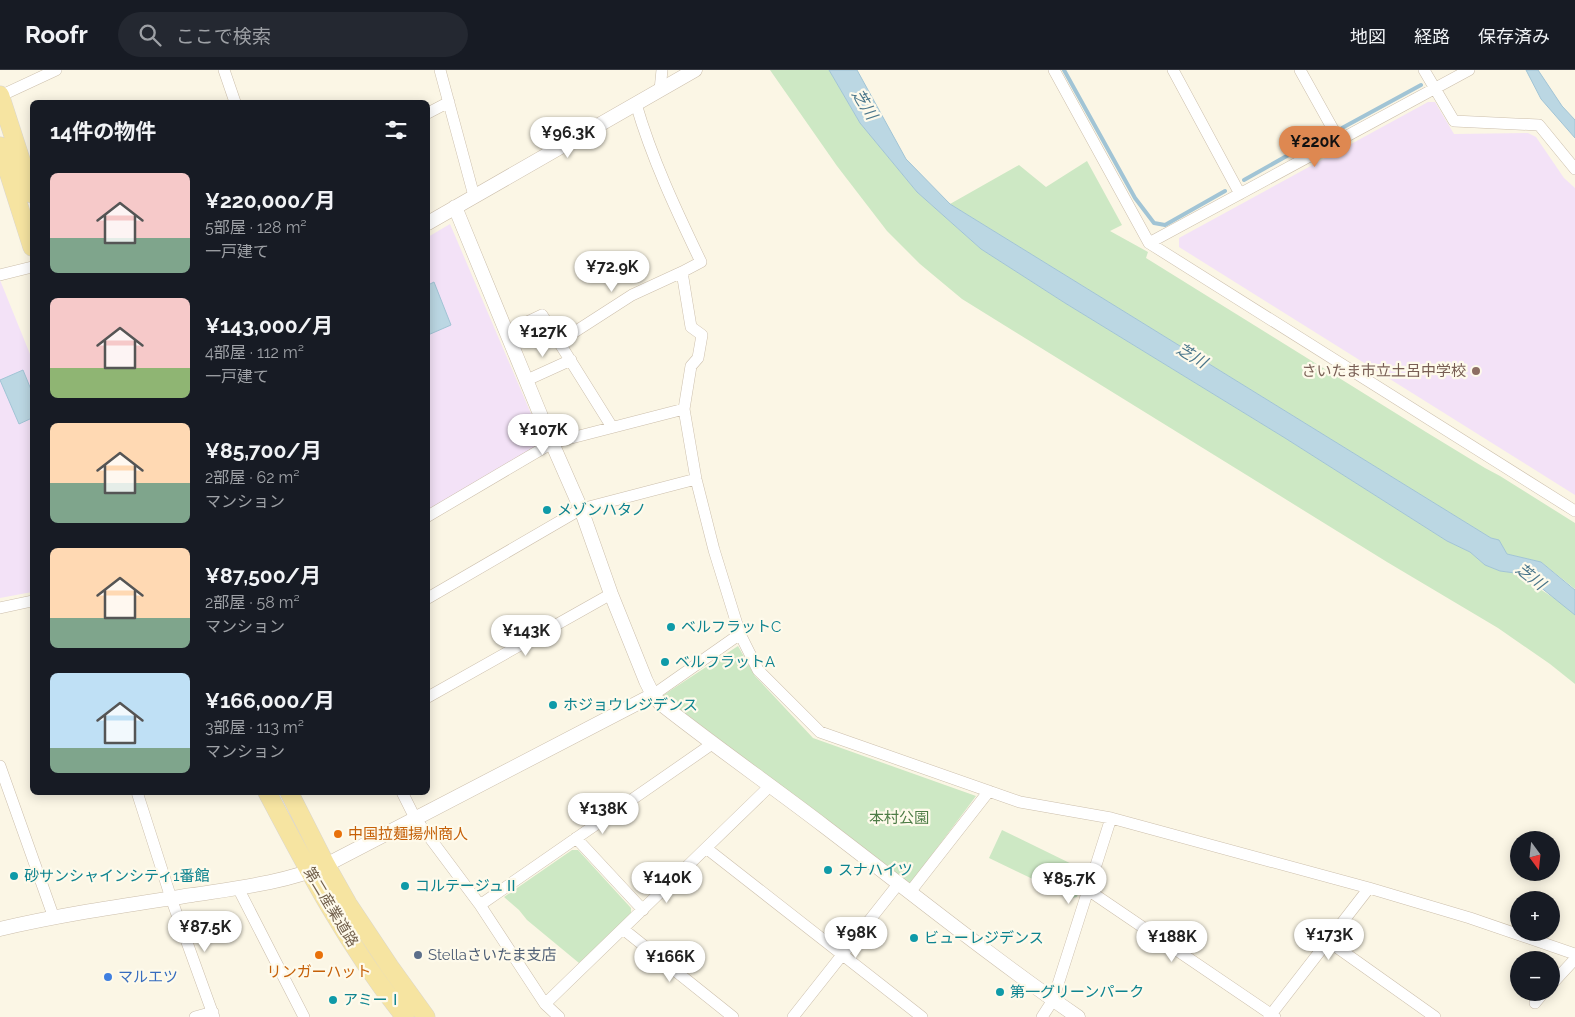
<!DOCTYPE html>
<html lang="ja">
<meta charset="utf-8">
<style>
body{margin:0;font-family:Raleway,"Noto Sans JP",sans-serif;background:#242831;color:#f1f3f6;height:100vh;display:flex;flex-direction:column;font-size:19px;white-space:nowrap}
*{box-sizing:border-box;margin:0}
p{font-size:16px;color:#9ea1a6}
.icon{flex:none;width:28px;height:28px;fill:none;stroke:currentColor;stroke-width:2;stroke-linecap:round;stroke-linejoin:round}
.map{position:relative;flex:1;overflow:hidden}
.side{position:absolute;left:30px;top:30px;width:400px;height:695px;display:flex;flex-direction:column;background:#171b24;border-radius:8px;box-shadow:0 2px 12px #0003}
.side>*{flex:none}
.needle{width:32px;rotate:165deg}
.fabs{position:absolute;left:1510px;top:761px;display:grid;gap:10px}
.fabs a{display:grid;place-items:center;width:50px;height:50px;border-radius:50%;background:#171b24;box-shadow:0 2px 12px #0003;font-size:25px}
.price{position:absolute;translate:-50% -42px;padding:0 11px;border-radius:18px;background:#fff;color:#222;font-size:16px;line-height:32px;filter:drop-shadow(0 1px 2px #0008)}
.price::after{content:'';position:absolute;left:50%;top:30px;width:15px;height:11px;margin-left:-8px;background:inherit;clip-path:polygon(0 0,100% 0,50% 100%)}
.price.active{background:#de8851;color:#111}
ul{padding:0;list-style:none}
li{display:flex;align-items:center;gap:15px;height:125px;padding:0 20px}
li span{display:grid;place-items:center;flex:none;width:140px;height:100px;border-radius:8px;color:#555}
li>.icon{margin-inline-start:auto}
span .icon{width:60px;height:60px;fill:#fffc;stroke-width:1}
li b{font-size:21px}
h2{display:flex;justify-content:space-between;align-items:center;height:60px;padding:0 20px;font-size:21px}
header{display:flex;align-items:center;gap:30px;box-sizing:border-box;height:70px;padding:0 25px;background:#171b24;border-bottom:1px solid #363941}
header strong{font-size:24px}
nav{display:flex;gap:28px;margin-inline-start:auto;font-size:18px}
.search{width:350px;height:45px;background:#242831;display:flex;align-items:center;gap:12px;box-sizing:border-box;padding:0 18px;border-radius:28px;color:#9ea1a6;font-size:19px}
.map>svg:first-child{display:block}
.education{fill:#f3e2f7}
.green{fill:#cde8c4}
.water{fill:#bbd7e3;stroke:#a1c4d5}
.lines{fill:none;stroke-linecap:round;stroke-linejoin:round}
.stream{stroke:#a1c4d5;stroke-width:4}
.minor-casing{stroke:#ccbfac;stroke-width:12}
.tertiary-casing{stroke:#ccbfac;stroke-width:15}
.primary-casing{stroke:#dad6d0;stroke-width:19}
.minor{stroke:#fff;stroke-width:11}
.tertiary{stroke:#fff;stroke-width:14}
.primary{stroke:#f6e4a1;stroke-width:18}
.education-dot{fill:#8d6e63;stroke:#fefaeb;stroke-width:2}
.culture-dot{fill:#0f9aa8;stroke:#fefaeb;stroke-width:2}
.food-dot{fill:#e8710a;stroke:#fefaeb;stroke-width:2}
.service-dot{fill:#5c6f8a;stroke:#fefaeb;stroke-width:2}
.shop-dot{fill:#3f7fe0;stroke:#fefaeb;stroke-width:2}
.labels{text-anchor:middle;stroke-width:4.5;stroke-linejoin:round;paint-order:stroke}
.education-label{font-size:15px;fill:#785e54;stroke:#fefaeb;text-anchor:end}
.culture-label{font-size:15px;fill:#0d838f;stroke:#fefaeb;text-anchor:start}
.park-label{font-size:15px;fill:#4e7d47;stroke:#fefaeb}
.food-label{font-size:15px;fill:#c56008;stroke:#fefaeb;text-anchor:start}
.street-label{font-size:15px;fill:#72604c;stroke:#fefaeb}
.service-label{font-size:15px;fill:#4e5e75;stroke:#fefaeb;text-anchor:start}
.shop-label{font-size:15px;fill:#366cbe;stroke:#fefaeb;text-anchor:start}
.water-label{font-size:16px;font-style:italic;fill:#4a768b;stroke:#fefaeb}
</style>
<header>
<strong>Roofr</strong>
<div class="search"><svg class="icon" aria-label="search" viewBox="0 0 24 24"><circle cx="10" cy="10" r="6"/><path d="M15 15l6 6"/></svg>ここで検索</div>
<nav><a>地図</a><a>経路</a><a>保存済み</a></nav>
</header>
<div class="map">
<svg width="1575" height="947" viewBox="0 0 1575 947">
<rect width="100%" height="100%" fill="#fbf6e5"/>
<path class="education" d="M1428,32h7l19,32 74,-1 8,4 28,41 11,10v307l-396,-248v-9z
M450,154l94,220 -116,67v-274z
M0,210l32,79v233l-32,6z"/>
<path class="green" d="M770,0h59l31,53 57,69 64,57 84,54 220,135 162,103 23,11 15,13 15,6 15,2 45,29 15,13v69l-25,-20 -52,-36 -111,-66 -425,-263 -42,-35 -33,-33 -50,-65z
M1087,91l35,64 -12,6 38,21 -2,6 280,174 59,36 15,8 75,47v66l-34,-27 -34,-8 -8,-14 -8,-2 -541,-334 69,-39 27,22z
M738,576l17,30 58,62 163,58 -66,88 -248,-188z
M1002,760l82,40 -7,27 -5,1 -83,-40z
M572,780h6l53,58v6l-52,49 -52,-43 -8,-10 -15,-13z"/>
<path class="water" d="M829,0h28l49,89 44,45 541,334 8,2 8,14 34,8 34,28v25l-36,-29 -1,1 -23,-14 -15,-2 -15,-6 -15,-13 -23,-11 -162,-103 -220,-135 -84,-54 -64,-57 -57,-69z
M1526,0h12l24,36 13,14v18l-34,-39z
M434,212l17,43 -23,10v-50z
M23,300l9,22v26l-13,6 -19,-44z"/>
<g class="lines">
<path class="stream" d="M1064,0l71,128 19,25 11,2 60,-34
M1342,58l79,-43
M1244,110l80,-45"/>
<g class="minor-casing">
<path id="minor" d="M224,0l11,32
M440,0l34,126
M1054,0l95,173 426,268
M1173,0l67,124
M1300,0l39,70
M1424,0l30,51 85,4 36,44
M660,20l2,-20
M0,26l56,-26
M636,34c16,55 40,106 65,158l-19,10 9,55 11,8 -4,23 -7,8 -7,43 12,70 18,71 26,84 18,36 62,62 200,70 91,16 258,70 101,30 105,36
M428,43l21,-11
M1149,173l320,-173
M0,205l32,-8
M506,262l36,-17 70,112
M559,272l73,-47 50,-23
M527,310l44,-20
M428,446l124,-73 132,-34
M428,528l153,-89 115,-30
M0,538l32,-7
M653,625l87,-61
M428,627l183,-103
M0,696l54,152
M137,722l34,106 43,119
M402,722l13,26 65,87 65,99 14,13
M576,768l67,72
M706,778l216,169
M238,818l66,129
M1088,820l187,127
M910,822l79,-101
M480,835l232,-161
M623,859l110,88
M1328,871l107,76
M1551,915l24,-26
M1535,933l9,-11
M545,934l226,-219
M195,947l18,-5
M793,947l106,-134
M1042,947l11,-17 58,-182
M1269,947l100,-129"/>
</g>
<g class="tertiary-casing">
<path id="tertiary" d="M455,137l97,236 29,66 30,85 35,87 7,14 7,8c53,42 109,81 164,123 84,64 167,131 254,191
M428,153l267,-153
M0,859c63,-15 128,-24 192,-34 45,-7 92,-12 134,-30l327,-170"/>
</g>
<g class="primary-casing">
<path id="primary" d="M0,25l32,99
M0,76l32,101
M267,722c41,78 82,156 138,225
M289,722l37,73 22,39 42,63 36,50"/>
</g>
<use href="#minor" class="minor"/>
<use href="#tertiary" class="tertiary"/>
<use href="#primary" class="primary"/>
</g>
<circle class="education-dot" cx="1476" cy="301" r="5"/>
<g class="culture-dot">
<circle cx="547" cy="440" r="5"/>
<circle cx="671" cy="557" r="5"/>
<circle cx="665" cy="592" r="5"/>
<circle cx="553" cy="635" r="5"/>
<circle cx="828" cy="800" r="5"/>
<circle cx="14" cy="806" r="5"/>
<circle cx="405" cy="816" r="5"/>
<circle cx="914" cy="868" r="5"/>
<circle cx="1000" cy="922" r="5"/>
<circle cx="333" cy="930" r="5"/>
</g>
<g class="food-dot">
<circle cx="338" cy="764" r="5"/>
<circle cx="319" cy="885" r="5"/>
</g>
<circle class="service-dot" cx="418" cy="885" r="5"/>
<circle class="shop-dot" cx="108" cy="907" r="5"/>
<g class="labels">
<g class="education-label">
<text x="1466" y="306">さいたま市立土呂中学校</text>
</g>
<g class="culture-label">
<text x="557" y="445">メゾンハタノ</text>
<text x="681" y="562">ベルフラットC</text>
<text x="675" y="597">ベルフラットA</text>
<text x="563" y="640">ホジョウレジデンス</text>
<text x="838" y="805">スナハイツ</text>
<text x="24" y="811">砂サンシャインシティ1番館</text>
<text x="415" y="821">コルテージュⅡ</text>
<text x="924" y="873">ビューレジデンス</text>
<text x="1010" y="927">第一グリーンパーク</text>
<text x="343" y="935">アミーⅠ</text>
</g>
<g class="park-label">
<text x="899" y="753">本村公園</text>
</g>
<g class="food-label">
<text x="348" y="769">中国拉麺揚州商人</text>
<text x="319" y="907" text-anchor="middle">リンガーハット</text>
</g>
<g class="street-label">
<text transform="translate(331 837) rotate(59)" y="5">第二産業道路</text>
</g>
<g class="service-label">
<text x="428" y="890">Stellaさいたま支店</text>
</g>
<g class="shop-label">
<text x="118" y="912">マルエツ</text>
</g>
<g class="water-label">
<text transform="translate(865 34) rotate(58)" y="6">芝川</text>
<text transform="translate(1192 285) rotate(31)" y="6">芝川</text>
<text transform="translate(1531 506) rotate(38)" y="6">芝川</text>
</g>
</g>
</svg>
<div class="fabs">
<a><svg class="needle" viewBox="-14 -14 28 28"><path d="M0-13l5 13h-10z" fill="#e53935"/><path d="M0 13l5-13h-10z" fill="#9ea1a6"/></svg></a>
<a>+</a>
<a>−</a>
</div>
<b class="price" style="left:568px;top:89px">¥96.3K</b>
<b class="price active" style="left:1315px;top:98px">¥220K</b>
<b class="price" style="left:612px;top:223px">¥72.9K</b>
<b class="price" style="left:543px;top:288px">¥127K</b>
<b class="price" style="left:543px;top:386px">¥107K</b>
<b class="price" style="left:526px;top:587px">¥143K</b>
<b class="price" style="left:603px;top:765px">¥138K</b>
<b class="price" style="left:667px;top:834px">¥140K</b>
<b class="price" style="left:1069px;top:835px">¥85.7K</b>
<b class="price" style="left:205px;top:883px">¥87.5K</b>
<b class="price" style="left:856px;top:889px">¥98K</b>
<b class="price" style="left:1329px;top:891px">¥173K</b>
<b class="price" style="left:1172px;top:893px">¥188K</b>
<b class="price" style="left:670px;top:913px">¥166K</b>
<section class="side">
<h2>14件の物件<svg class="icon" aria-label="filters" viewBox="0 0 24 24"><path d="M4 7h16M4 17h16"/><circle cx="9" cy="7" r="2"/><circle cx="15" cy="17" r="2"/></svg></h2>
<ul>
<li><span style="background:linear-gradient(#f6c9c9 65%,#7fa58c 0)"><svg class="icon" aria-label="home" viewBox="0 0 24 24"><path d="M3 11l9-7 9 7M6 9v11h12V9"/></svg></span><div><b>¥220,000/月</b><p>5部屋 · 128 m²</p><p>一戸建て</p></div></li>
<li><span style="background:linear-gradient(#f6c9c9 70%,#8fb573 0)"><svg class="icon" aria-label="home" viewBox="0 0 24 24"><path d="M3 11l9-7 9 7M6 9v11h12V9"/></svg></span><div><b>¥143,000/月</b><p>4部屋 · 112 m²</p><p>一戸建て</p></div></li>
<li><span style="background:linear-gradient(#ffd9b3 60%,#7fa58c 0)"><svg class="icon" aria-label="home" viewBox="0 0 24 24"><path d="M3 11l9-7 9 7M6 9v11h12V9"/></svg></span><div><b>¥85,700/月</b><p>2部屋 · 62 m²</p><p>マンション</p></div></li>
<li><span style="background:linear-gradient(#ffd9b3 70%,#7fa58c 0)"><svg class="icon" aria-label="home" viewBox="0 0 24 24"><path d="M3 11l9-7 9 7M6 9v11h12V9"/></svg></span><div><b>¥87,500/月</b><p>2部屋 · 58 m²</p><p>マンション</p></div></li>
<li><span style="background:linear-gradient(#bfe0f5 75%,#7fa58c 0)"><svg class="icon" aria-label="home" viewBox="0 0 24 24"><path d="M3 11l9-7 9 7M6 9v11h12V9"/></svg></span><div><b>¥166,000/月</b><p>3部屋 · 113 m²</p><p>マンション</p></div></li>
</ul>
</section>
</div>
